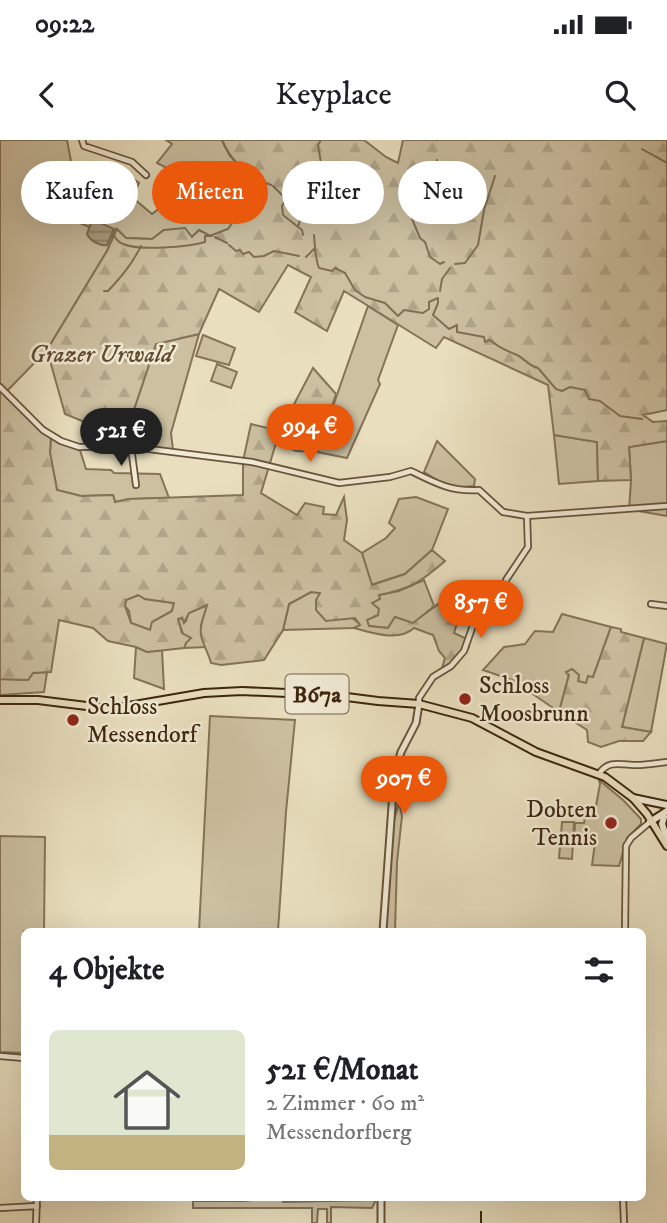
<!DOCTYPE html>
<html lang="de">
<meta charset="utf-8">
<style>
body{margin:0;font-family:"IM FELL DW Pica",serif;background:#f6f6f6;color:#202124;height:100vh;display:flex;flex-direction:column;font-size:26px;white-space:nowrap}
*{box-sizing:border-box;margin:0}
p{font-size:23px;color:#757577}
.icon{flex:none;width:38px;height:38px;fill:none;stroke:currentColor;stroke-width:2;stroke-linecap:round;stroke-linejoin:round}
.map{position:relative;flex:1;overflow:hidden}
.details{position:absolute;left:21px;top:788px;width:625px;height:273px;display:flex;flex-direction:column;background:#fff;border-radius:10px;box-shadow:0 7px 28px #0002}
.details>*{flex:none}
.guide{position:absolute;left:21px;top:21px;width:626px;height:63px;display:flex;gap:14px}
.price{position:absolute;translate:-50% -60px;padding:0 16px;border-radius:24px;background:#ea580c;color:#fff;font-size:23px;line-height:46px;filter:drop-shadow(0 2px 4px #0008)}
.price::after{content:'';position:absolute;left:50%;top:42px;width:21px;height:16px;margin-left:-10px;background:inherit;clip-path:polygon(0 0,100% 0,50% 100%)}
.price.selected{background:#222;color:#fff}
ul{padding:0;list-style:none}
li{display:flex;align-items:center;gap:21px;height:175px;padding:0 28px}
li span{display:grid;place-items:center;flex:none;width:196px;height:140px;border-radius:10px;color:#555}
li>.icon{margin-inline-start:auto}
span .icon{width:84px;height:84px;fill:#fffc;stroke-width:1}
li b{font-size:30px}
h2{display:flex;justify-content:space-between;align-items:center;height:84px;padding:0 28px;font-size:30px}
.tag{padding:0 24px;border-radius:32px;background:#fff;box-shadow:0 7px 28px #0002;font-size:24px;line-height:63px}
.tag.selected{background:#ea580c;color:#fff}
.status{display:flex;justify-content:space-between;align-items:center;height:49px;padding:0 35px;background:#fff;direction:ltr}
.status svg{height:19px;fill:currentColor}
header{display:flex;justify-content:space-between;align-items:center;height:91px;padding:0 28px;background:#fff;font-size:32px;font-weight:600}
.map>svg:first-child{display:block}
.green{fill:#ccc0a1;stroke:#847357;stroke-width:2}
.forest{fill:url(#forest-firs);stroke:#847357;stroke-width:2;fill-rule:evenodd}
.water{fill:url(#water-rules);stroke:#816f53;stroke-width:2}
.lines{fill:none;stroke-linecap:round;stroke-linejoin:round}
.stream{stroke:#816f53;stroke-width:2}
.minor-casing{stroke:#68543a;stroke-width:8}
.tertiary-casing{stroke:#68543a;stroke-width:9}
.secondary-casing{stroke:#3d260d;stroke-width:10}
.primary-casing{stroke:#3d260d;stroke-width:10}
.minor{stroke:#f1ead5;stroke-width:4.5}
.tertiary{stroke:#f1ead5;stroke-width:5}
.secondary{stroke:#f1ead5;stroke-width:6}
.primary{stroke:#e9dfbf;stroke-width:6}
.rail{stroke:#3d260d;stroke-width:2;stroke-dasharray:12 12;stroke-linecap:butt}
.poi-dot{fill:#8f2418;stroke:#f1ead5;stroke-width:2.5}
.labels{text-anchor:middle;stroke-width:5;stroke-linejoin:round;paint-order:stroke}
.shield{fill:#f1ead5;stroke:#736149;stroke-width:2}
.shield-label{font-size:23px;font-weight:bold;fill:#3d260d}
.park-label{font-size:24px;font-style:italic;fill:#614c32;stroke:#f1ead5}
.poi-label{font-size:24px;fill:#3d260d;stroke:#f1ead5;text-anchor:start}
</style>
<div class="status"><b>09:22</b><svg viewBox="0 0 49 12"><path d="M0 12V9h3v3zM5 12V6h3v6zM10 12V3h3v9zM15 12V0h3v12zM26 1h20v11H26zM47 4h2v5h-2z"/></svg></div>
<header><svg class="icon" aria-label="back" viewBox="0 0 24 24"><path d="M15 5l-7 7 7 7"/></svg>Keyplace<svg class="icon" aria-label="search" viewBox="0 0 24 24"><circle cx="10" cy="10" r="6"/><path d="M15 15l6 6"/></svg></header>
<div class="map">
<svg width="667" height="1083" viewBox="0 0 667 1083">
<defs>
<pattern id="forest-firs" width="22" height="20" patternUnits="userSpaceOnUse" patternTransform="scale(1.75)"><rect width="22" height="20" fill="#ccc0a1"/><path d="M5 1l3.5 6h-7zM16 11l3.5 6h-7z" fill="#b0a589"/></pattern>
<pattern id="water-rules" width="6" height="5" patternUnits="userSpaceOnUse" patternTransform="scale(1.75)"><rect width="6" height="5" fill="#afa082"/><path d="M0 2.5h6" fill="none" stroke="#908269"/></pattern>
</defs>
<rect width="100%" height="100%" fill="#e9dfbf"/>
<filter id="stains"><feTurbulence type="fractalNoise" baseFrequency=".00286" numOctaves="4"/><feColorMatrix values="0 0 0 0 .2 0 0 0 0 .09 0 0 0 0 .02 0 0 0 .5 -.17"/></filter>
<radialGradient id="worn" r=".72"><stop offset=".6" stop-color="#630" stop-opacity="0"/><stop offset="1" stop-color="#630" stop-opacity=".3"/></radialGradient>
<path class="green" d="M0,0h67l9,48 40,13 15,-24 8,6 -7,14 20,17 14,-11 20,-25 -29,-15 15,-19 -6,-4h56l8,16 32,25 -34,48 -18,7 -11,-6 -7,7 -28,-7 -12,9 -26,-1 -10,-9 -9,22 -60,99 -41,42 -6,-2z
M368,166l30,19 -20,55 2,4 -33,74 -30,-6z
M199,194l-28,99 2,17 -6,-1 -6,2 -39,-6 34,-101z
M203,195l32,13 -6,17 -33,-9z
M217,224l20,8 -6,16 -20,-7z
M51,295l28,12 7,22 25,1 3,3 46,1 9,24 -40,1 -14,3 -2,-7 -32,1 -24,-6 -7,-37z
M554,295l43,7 1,39 -39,3z
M437,301l38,38 -1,7 -24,2 -26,-16z
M667,301v75l-29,-5h-9l2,-31 -2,-33z
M416,357l32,12 -16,41 -27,24 -34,11 -9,-32 24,-15 9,-10 -6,-5 10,-24z
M424,440l10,26 -21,18 -18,-7 -7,11 -19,-2 -3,-6 12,-5 -6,-12 6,-8 21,-4z
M311,452l9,1 41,32 -7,3 -71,2 6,-26z
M139,455l6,4 29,4 -2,8 -19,11 -3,8 -19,-7 -2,-12 -4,-5 1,-6z
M208,465c-7,17 -11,26 -1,42l-23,1 2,-5 -8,-24 4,-1 2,4 2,-1 2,-8z
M562,474l49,13 -18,50 -6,7 -9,-3 1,-6 -13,-2 3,1 -10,38 -47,-32 -29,-10 21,-23 21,-3 10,-13 18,1z
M644,498l23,6 -16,88 -29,-5z
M136,507l11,5 15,-2 2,39 -30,-11z
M47,532l-3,20 -44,3v-16l28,1 5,-7z
M210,576l85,4 -9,92 -8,119h-79z
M599,640l24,20 18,19v5l-14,14 -8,28 -27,-1 3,-22 -21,-2 1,-18h9l1,-6h9l6,-33z
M399,662l3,14 -5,46 -2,69h-9l7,-107z
M562,682h12l-2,37 -13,-1z
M0,696l45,1 -1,94h-20v122l-24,-1z
M276,1057h6l1,5 93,-2 -4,8 -41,-1v16h-4v-14h-9l-1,14h-5v-15h-119v-7h52z"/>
<path class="forest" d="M222,0h142l22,17 12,6 5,-23h264v270l-24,5 10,7 14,-1v20l-38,6 2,33 -33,1 -1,-39 -43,-7 -6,-50 -104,-48 -8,11 -92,-57 -17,40 -32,-19 16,-35 -23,-12 -29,47 -40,-23 -20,45 -43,10 -34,101h-8l-12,-16 -37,-15 -18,-64 60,-99 10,-22 9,9 26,1 12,-9 21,-2 7,9 7,-7 11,6 18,-7 33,-47c-17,-7 -32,-25 -39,-42z
M313,228l23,26 -19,58 -21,-1 -20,-8 -15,50 36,22 8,-12 19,4 -1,7 13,1 8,-18 3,23 -3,20 18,13 10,32 33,-11 27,-24 13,11c-24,21 -35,28 -66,34l1,4 -8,4 7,6 -1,6 -11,5 2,6 19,2 7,-11 18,6c15,-12 30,-21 43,-35l16,14 -10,6 -8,25 13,6 2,8 -15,20 -14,8 5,-17 -6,-7 -6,-16 -19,-7c-15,14 -43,5 -60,0l6,-3 -5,-7 -29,3 -10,-11v-10l4,-7 -9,-1 -22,12 -6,26 -19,30 -43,5 -10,-2c-2,-9 -9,-20 -10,-28 -2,-10 4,-21 6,-30l-18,8 -5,10 -2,-5 -4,1 4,14 9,5 -5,5 -2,5 -37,4 -11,-5 -28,-6 -15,-13 -34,-8 -8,52 -18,1 -5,7 -28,-1v-289l51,45 -1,18 7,37 24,6 32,-1 2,7 14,-3 114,-4v-34l8,-37 29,7zM138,455l7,4 29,4 -2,8 -20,11 -2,8 -19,-7 -6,-17 1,-6z
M611,487l10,2v3l23,6 -22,89 29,5 -8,9h-24l-18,6 -13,-5 -1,-12 -28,-18 10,-37 -3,-3 6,-3 7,6 -1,6 8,2 2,-7 5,1z"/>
<path class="water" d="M96,81l18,8 -7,16c-7,1 -17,-4 -20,-11l4,-11z"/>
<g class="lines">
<path class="stream" d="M222,0c9,23 27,36 49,45
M642,9l25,14
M437,20l-5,14 -13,13 -3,8 2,12 -6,12 8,19 5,4 5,15 10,7 4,-2
M57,42c6,30 2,34 33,45
M273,46l13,13 -4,7 1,9 19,15 1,5
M306,61l8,-27 7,-11 -3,-18 3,-5
M298,87l6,-21
M112,93c3,4 5,9 11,11 16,7 65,3 82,-2v-6h7
M314,95c1,11 1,23 5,33l13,3 3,-3 10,5 10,17 10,7 20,6 13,13 6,-6 19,3 6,-4v-7l9,-4v5l-5,12 16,14 8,-4v7l27,5 1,5 5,-2c12,10 14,9 27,15 8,4 12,11 21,13l18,21 6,2 8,-4 15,3 4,9 11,2 20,15 22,3
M215,97l12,6
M229,105l7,6 4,-1 3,4 6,-2 5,5 10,-1 10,-5 25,5
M306,117l9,-9
M455,124l10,-1 13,-18 6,-35 11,-34
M104,151h4c14,-15 24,-27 33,-45
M440,151l2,-12 8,-11"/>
<g class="minor-casing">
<path id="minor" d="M82,0l2,6 48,16 14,13
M0,247l43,43 18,11 18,6 46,-1 127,16 87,21 51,-6 21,-6c24,12 41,21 68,19l24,22 24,4 140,-10
M131,307l5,38
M651,464l16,2
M419,564v-6l14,-21 18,-11 13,-15 13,-37 4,-3 16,5 6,-1 3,-35 22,-33 -1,-31
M599,634c9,-15 24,-9 38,-9 10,0 20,-2 30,-3
M625,791l1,-85 5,-8 19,-16
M0,916l24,2
M623,1057l1,26
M0,1068l37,-2
M36,1083l1,-26"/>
</g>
<g class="tertiary-casing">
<path id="tertiary" d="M383,791l11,-153 7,-26 15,-29 3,-19
M381,1083v-26"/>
</g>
<g class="secondary-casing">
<path id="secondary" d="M633,658l34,7
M664,677l-2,7 5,15
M650,682l17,-11"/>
</g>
<g class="primary-casing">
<path id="primary" d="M0,560h38l73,9 93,-16 38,-2 89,4 47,6 41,3 53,14 64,34 69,25 28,21 14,16 20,32"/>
</g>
<use href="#minor" class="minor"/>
<use href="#tertiary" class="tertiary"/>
<use href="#secondary" class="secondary"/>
<use href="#primary" class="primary"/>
<path class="rail" d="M481,1083v-26"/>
</g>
<g class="poi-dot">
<circle cx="465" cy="559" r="7"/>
<circle cx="73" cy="580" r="7"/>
<circle cx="611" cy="683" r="7"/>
</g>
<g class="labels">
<rect class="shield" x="285.5" y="534.5" width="63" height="39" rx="5"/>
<g class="shield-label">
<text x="317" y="562">B67a</text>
</g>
<g class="park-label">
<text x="101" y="222">Grazer Urwald</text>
</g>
<g class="poi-label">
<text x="479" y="553">Schloss<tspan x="479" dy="28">Moosbrunn</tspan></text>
<text x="87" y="574">Schloss<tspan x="87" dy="28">Messendorf</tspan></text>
<text x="597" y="677" text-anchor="end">Dobten<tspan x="597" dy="28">Tennis</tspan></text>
</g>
</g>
<rect width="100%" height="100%" filter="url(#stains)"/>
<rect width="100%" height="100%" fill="url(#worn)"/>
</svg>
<b class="price" style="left:310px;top:324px">994 €</b>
<b class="price selected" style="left:121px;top:328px">521 €</b>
<b class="price" style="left:481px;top:500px">857 €</b>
<b class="price" style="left:404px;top:676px">907 €</b>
<div class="guide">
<a class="tag">Kaufen</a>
<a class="tag selected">Mieten</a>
<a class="tag">Filter</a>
<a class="tag">Neu</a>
</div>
<section class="details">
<h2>4 Objekte<svg class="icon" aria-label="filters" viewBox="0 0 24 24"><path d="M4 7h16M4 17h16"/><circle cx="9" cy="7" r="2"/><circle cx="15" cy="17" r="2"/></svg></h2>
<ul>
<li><span style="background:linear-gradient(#dfe7d0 75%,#c2b280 0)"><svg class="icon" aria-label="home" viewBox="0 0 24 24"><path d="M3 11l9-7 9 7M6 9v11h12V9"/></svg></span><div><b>521 €/Monat</b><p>2 Zimmer · 60 m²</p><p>Messendorfberg</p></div></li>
</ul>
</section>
</div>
